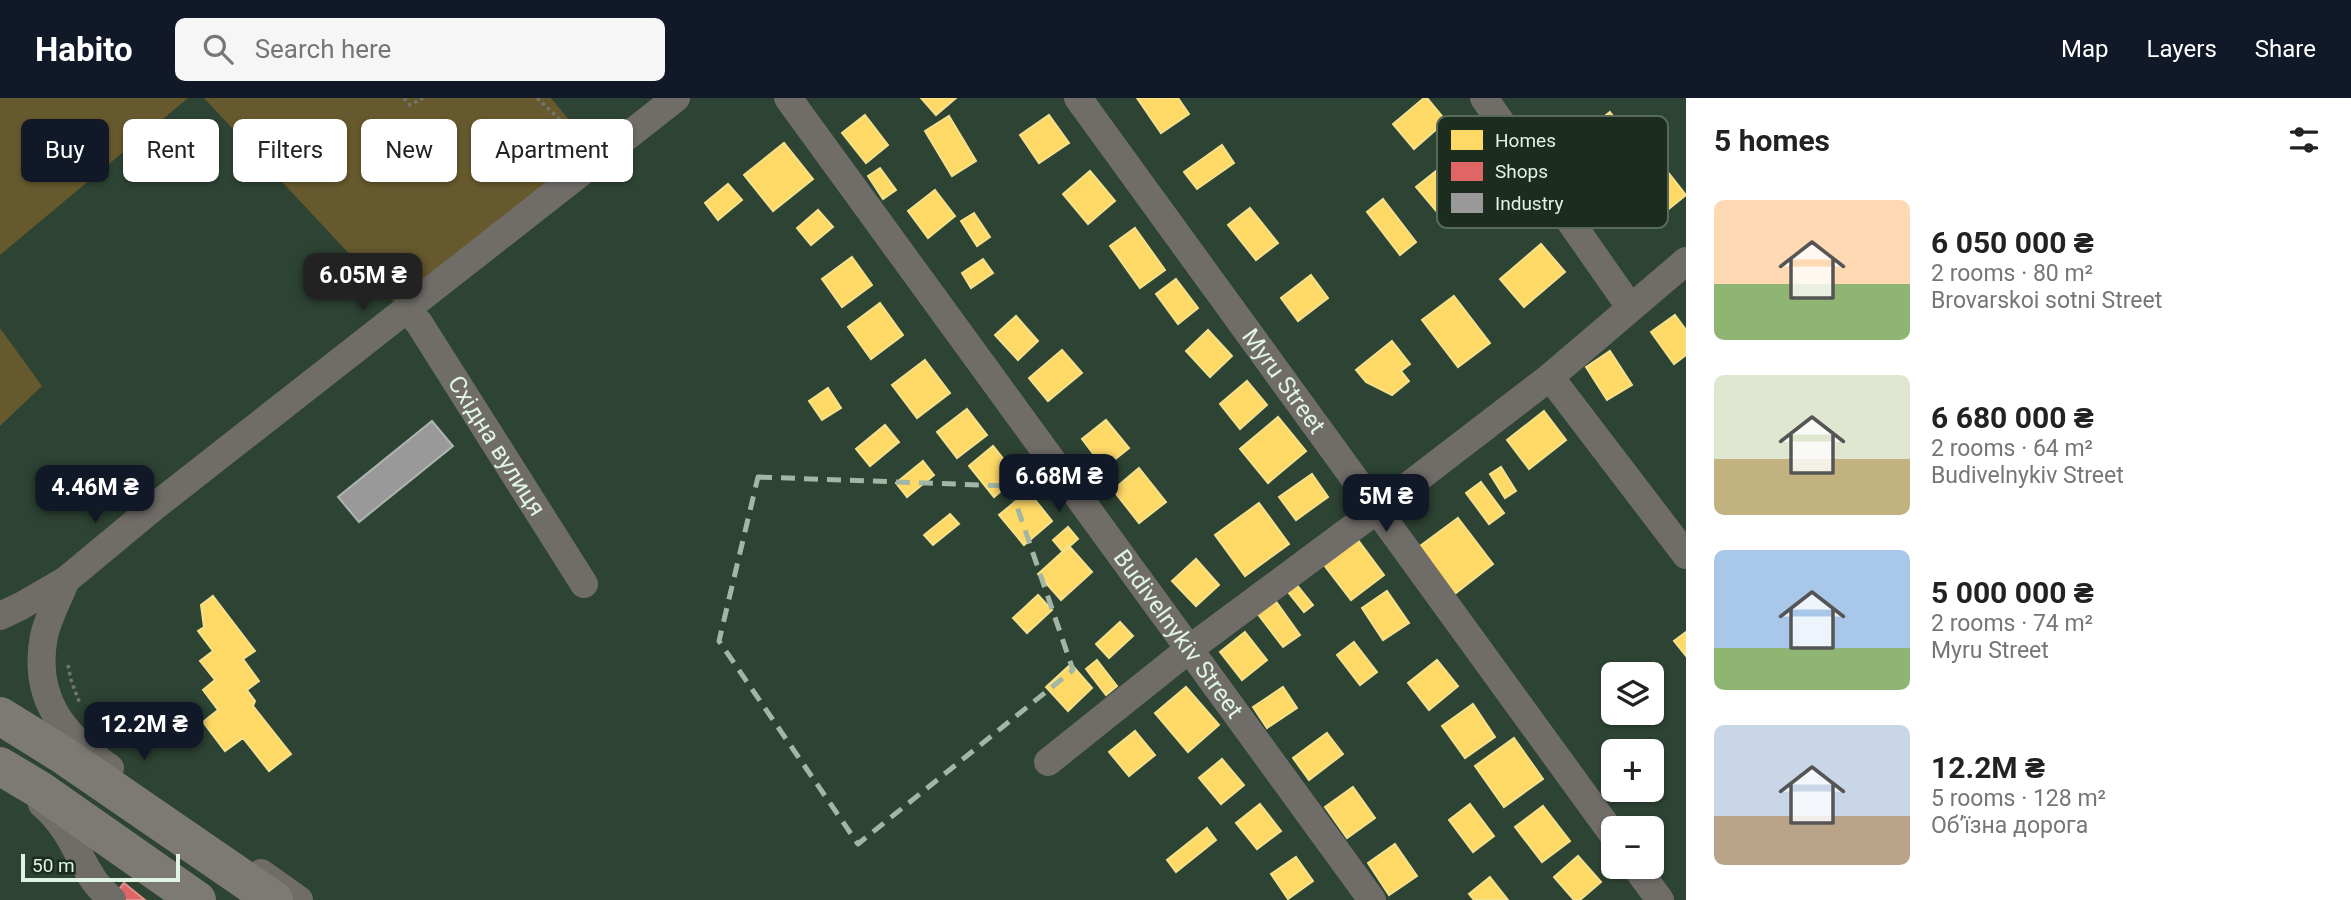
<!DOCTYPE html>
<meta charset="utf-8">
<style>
body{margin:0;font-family:Roboto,sans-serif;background:#f6f6f6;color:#222;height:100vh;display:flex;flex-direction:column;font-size:26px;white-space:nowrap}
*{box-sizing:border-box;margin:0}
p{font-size:23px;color:#767676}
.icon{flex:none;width:38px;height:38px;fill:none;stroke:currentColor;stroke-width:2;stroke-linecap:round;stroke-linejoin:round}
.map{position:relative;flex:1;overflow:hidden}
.side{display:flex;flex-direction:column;background:#fff;width:665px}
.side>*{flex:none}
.guide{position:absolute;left:21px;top:21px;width:665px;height:63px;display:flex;gap:14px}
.buttons{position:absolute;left:1601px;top:564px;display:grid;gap:14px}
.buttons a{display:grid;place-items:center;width:63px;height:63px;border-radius:10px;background:#fff;box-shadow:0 2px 5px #0004;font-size:35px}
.scale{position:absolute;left:21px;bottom:18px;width:159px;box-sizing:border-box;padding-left:7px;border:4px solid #dff4e2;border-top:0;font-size:19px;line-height:24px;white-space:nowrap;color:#dff4e2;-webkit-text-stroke:5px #1c2d1f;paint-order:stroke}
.price{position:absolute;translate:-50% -60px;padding:0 16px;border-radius:14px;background:#111827;color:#fff;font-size:23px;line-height:46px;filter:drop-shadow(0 2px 4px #0008)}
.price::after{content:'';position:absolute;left:50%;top:42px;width:21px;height:16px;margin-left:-10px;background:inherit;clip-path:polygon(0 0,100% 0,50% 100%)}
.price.selected{background:#222;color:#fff}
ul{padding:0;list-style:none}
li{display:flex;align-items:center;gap:21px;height:175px;padding:0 28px}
li span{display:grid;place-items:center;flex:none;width:196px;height:140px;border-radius:10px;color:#555}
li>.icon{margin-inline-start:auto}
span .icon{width:84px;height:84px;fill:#fffc;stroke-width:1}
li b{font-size:30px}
h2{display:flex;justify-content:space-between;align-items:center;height:84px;padding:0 28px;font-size:30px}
.chip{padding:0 24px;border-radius:10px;background:#fff;box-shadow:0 2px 5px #0004;font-size:24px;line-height:63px}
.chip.selected{background:#111827;color:#fff}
header{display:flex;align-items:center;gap:42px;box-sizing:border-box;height:98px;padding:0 35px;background:#111827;color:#fff}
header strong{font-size:33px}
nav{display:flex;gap:38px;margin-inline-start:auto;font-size:24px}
.search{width:490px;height:63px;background:#f6f6f6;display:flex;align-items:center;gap:18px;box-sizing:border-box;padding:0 24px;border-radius:10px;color:#767676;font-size:26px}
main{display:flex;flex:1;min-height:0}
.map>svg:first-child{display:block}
.green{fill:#66592d}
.homes{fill:#ffd966;stroke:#f5e18b;stroke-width:2}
.shops{fill:#e06666;stroke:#e0918b;stroke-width:2}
.industry{fill:#999;stroke:#aeb4af;stroke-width:2}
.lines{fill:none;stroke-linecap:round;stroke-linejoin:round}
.path{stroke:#72746e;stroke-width:3.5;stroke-dasharray:3.5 3.5;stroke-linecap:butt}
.minor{stroke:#706d69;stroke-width:28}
.highway{stroke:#7d7a74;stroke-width:38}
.marked{fill:none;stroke:#a1b6a5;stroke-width:5;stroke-dasharray:14 9;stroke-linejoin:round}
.labels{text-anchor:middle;stroke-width:7;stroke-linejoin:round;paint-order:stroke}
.street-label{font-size:24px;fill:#dff4e2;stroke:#1c2d1f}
.key{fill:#1c2d1f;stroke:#56695a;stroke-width:2}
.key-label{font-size:19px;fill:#dff4e2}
</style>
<header>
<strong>Habito</strong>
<div class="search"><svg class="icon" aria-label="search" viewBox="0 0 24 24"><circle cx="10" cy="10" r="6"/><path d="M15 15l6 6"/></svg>Search here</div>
<nav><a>Map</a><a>Layers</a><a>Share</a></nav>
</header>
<main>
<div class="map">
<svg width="1686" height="802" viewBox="0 0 1686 802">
<rect width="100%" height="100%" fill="#2d4333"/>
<path class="green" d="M0,0h188l-188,157z
M204,0h347l50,60 -207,144z
M0,230l42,58 -42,40z"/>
<path class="homes" d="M921,0h35l-20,17z
M1137,0h41l11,16 -28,19z
M1424,0h3l19,23 -32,28 -21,-25z
M1610,14l27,35 -38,30 -27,-35z
M865,17l23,30 -22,18 -24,-30z
M1049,17l20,28 -30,20 -19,-28z
M949,18l27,45 -24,15 -27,-45z
M784,45l29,36 -40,32 -29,-36z
M1222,47l12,18 -37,26 -13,-17z
M1660,64l26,33 -36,29 -27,-33z
M1445,66l21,26 -28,23 -22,-26z
M880,70l16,22 -13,9 -15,-23z
M1090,73l25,30 -27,23 -25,-30z
M728,86l14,16 -24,20 -13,-17z
M935,92l20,26 -27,22 -20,-27z
M1383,101l33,43 -16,13 -33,-43z
M1250,110l28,35 -22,17 -28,-35z
M818,112l15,17 -22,18 -14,-17z
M974,115l16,24 -13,9 -16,-25z
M1135,130l30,42 -25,18 -30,-42z
M1541,146l24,28 -41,35 -24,-28z
M852,159l20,28 -30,22 -20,-28z
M983,161l10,14 -22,15 -9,-15z
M1311,177l17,23 -30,23 -17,-23z
M1176,181l22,29 -20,16 -22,-30z
M1454,198l36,47 -32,24 -36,-47z
M880,205l23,32 -32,24 -23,-32z
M1675,217l11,15v25l-12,9 -23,-32z
M1016,218l22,25 -20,19 -23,-25z
M1208,232l24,26 -22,21 -24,-26z
M1392,243l18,23 -9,7 8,10 -17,14 -26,-13 -10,-12z
M1062,252l20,23 -34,28 -19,-23z
M1610,253l22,34 -25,15 -21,-33z
M925,262l25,33 -33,25 -25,-33z
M1247,283l20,24 -27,24 -20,-25z
M828,290l13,20 -19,12 -13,-19z
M967,311l20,26 -30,23 -20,-26z
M1544,313l22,29 -37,29 -22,-29z
M1278,319l28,34 -38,32 -28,-34z
M1106,322l23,28 -25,20 -22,-29z
M885,327l14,17 -29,24 -14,-17z
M993,348l25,31 -24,20 -25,-31z
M923,363l11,14 -27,22 -11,-14z
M1501,369l15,24 -11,7 -15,-24z
M1139,370l27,34 -27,21 -26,-33z
M1312,376l16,23 -32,23 -17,-23z
M1481,384l23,31 -15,11 -23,-31z
M1028,393l24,30 -28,24 -25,-30z
M1259,405l30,41 -44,32 -30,-41z
M950,416l9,10 -26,21 -9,-10z
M1458,420l35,46 -41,32 -36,-47z
M1068,429l10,12 -15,13 -10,-12z
M1358,442l26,35 -33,25 -27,-35z
M1069,448l23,26 -31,28 -23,-26z
M1196,461l23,26 -23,21 -24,-25z
M1297,487l16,20 -9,7 -16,-20z
M1387,493l22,32 -26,17 -21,-32z
M1038,497l14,15 -25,23 -14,-15z
M213,498l42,55 -12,8 16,22 -12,9 8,11 -2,5 38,48 -22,17 -26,-33 -18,13 -22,-29 15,-12 -15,-20 12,-10 -15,-19 13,-10 -15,-20 6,-4 -3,-22z
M1275,502l25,35 -17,12 -26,-34z
M1120,524l13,14 -24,22 -13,-14z
M1245,534l22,28 -25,20 -22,-28z
M1686,534v24l-12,-15z
M1354,544l23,30 -17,13 -23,-30z
M1097,562l20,26 -11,9 -20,-26z
M1437,562l21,26 -29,24 -21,-27z
M1071,566l21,24 -24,23 -22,-24z
M1186,589l33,38 -31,27 -33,-39z
M1283,589l14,21 -30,20 -14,-21z
M1473,606l22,33 -30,21 -23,-32z
M1135,633l20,24 -26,21 -20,-24z
M1327,635l16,21 -34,26 -16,-22z
M1514,640l29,41 -39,28 -29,-41z
M1222,661l22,26 -23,19 -22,-26z
M1353,689l22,31 -28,20 -22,-31z
M1260,706l21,27 -24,18 -21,-26z
M1470,706l24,32 -21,16 -24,-32z
M1543,708l27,35 -28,21 -27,-35z
M1207,730l9,12 -40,32 -9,-12z
M1395,746l22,32 -28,19 -21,-32z
M1578,758l23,26 -21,18h-6l-20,-23z
M1296,759l17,24 -25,18 -17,-25z
M1490,779l18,23h-34l-5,-6z"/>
<path class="shops" d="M124,785l21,17h-32l-2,-1z"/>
<path class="industry" d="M432,323l21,25 -94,76 -21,-25z"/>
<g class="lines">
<path class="path" d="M404,0l6,7 13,-7
M537,0l47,44
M68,567l3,15 9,24"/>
<g class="minor">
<path id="s1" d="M788,0l584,802"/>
<path id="s2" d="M1078,0l536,738"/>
<path d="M1484,0l146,209"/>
<path id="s3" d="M407,212l12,13 165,261"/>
<path d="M1550,279l136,178"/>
<path d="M66,482c-7,18 -18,37 -22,56 -12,62 19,99 66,132"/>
<path d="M0,518l21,-10 45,-26 88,-73 522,-409"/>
<path d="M1048,664l140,-112 190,-141 172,-132 136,-116"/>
<path d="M42,706c27,23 33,47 51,75 5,8 13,15 19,21"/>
<path d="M1635,768l25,34"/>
<path d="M261,775l38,27"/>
</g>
<path class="highway" d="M0,618l63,39 211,145
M0,668l40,24 157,110"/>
</g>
<path class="marked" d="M758,379l252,9 63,184 -215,174 -139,-203z"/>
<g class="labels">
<g class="street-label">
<text dy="8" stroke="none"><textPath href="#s2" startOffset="350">Myru Street</textPath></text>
<text dy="8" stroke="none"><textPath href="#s3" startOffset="163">Східна вулиця</textPath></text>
<text dy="8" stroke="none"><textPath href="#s1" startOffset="663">Budivelnykiv Street</textPath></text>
</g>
</g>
<rect x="1437" y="18" width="231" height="112" rx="10" class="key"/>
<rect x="1451" y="32" width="32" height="20" fill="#ffd966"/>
<rect x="1451" y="64" width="32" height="19" fill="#e06666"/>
<rect x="1451" y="95" width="32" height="20" fill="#999"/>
<g class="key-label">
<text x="1495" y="49">Homes</text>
<text x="1495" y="80">Shops</text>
<text x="1495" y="112">Industry</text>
</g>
</svg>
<div class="buttons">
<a><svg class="icon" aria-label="layers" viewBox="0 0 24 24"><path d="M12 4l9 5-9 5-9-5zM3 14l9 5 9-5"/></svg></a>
<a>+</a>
<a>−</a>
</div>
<div class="scale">50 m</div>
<b class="price selected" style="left:363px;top:215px">6.05M ₴</b>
<b class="price" style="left:1059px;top:416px">6.68M ₴</b>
<b class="price" style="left:95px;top:427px">4.46M ₴</b>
<b class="price" style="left:1386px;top:436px">5M ₴</b>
<b class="price" style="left:144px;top:664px">12.2M ₴</b>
<div class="guide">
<a class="chip selected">Buy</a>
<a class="chip">Rent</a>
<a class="chip">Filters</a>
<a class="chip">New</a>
<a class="chip">Apartment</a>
</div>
</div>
<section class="side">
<h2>5 homes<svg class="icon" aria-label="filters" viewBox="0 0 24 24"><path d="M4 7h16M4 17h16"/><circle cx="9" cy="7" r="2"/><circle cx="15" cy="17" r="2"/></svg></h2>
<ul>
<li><span style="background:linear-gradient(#ffd9b3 60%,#8fb573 0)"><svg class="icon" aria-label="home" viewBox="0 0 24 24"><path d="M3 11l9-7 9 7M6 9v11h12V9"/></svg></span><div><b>6 050 000 ₴</b><p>2 rooms · 80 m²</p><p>Brovarskoi sotni Street</p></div></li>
<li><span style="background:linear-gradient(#dfe7d0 60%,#c2b280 0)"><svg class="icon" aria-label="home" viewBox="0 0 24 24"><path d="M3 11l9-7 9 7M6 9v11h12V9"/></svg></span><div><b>6 680 000 ₴</b><p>2 rooms · 64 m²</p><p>Budivelnykiv Street</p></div></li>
<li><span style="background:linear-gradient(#a9c7e8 70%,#8fb573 0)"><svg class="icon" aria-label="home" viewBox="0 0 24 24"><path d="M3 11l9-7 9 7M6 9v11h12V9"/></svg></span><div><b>5 000 000 ₴</b><p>2 rooms · 74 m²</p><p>Myru Street</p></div></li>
<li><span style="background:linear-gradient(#c9d6e8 65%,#b9a48a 0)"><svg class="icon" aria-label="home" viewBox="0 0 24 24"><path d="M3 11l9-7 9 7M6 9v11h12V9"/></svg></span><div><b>12.2M ₴</b><p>5 rooms · 128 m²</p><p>Обʼїзна дорога</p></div></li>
</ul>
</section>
</main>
